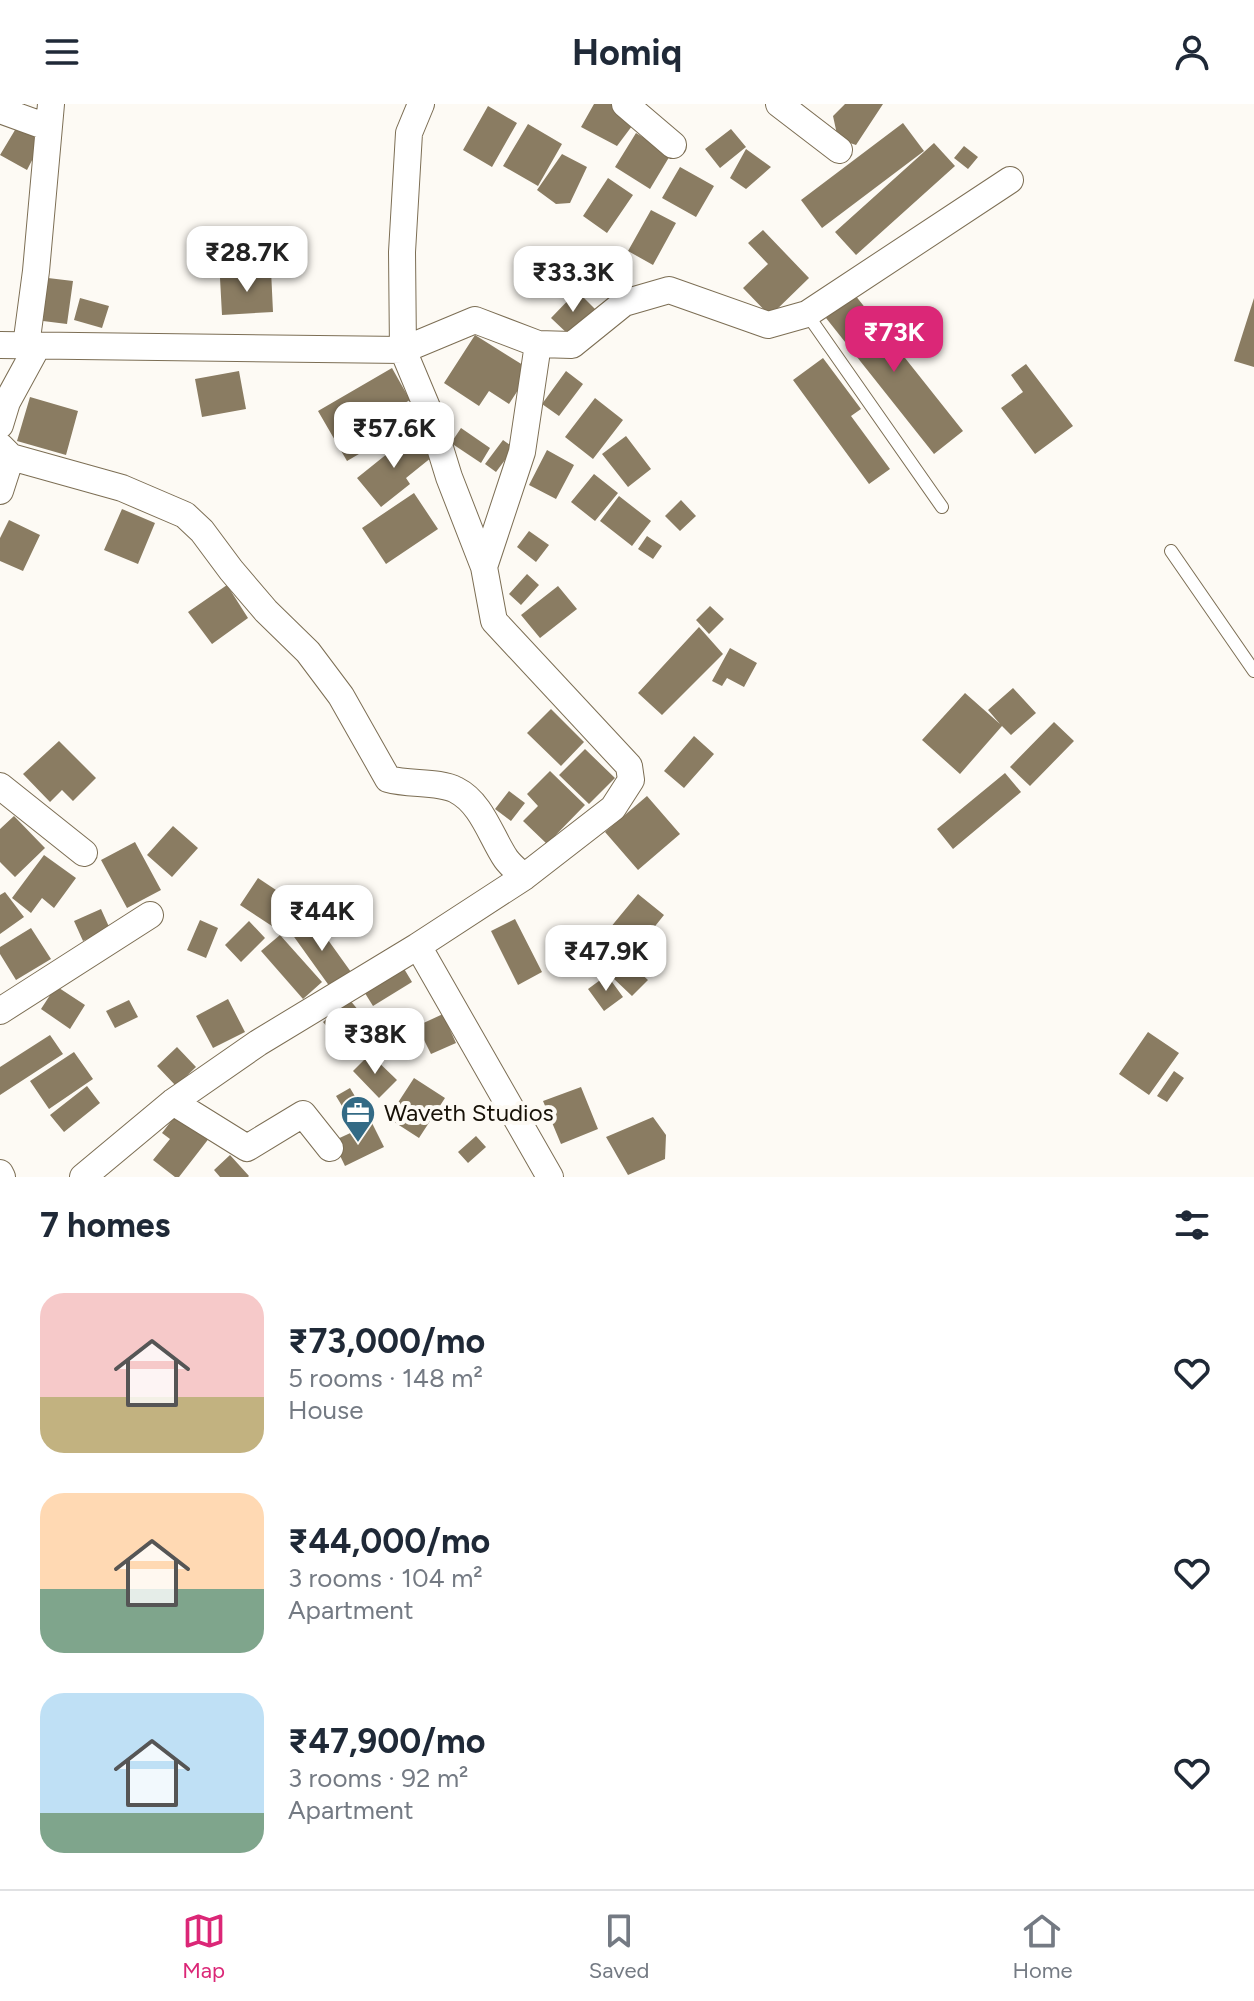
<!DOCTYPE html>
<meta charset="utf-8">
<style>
body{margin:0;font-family:Figtree,sans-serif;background:#f2f2f3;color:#1f2937;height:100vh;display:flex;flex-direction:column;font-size:30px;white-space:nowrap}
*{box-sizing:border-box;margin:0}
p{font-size:26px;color:#747a83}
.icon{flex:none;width:44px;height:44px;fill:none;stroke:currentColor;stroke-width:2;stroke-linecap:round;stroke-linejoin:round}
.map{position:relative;height:1073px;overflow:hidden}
.sheet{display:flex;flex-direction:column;background:#fff;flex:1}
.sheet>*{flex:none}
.price{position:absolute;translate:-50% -68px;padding:0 18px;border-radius:16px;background:#fff;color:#222;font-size:26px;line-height:52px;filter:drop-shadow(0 2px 4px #0008)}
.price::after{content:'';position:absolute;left:50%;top:48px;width:24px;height:18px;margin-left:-12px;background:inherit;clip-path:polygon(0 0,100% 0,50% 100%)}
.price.current{background:#db2777;color:#fff}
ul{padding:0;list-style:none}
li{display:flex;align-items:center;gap:24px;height:200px;padding:0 40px}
li span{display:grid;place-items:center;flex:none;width:224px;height:160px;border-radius:24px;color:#555}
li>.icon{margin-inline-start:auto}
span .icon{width:96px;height:96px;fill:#fffc;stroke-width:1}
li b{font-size:34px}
h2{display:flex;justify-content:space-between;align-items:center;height:96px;padding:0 40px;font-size:34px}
header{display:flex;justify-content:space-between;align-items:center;height:104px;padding:0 40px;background:#fff;font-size:36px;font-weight:700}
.tab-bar{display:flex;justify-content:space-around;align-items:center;height:112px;border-top:2px solid #e0e1e3;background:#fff;font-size:22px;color:#747a83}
.tab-bar a{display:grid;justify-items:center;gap:4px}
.tab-bar .current{color:#db2777}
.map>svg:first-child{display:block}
.building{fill:#8a7c62}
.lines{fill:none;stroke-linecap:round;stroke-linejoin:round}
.service-casing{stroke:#7c6e54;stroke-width:14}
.minor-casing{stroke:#7c6e54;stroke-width:28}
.service{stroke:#fff;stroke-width:12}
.minor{stroke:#fff;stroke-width:26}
.labels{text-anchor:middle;stroke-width:8;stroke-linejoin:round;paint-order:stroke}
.poi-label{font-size:24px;fill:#181208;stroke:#fdfaf4;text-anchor:start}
</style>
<header><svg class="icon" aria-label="menu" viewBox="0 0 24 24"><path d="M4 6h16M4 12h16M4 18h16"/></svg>Homiq<svg class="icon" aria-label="person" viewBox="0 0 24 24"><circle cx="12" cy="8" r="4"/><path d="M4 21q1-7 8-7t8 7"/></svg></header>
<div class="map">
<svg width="1254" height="1073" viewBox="0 0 1254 1073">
<rect width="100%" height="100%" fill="#fdfaf4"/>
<path class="building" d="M594,0h20l21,18 -18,24 -36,-19z
M845,0h38l-27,41 -18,-6 -5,-23z
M488,2l29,17 -25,44 -29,-17z
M903,19l21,28 -102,77 -21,-28z
M528,20l34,20 -24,42 -35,-20z
M18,21l25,14 -16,31 -27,-15z
M731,25l15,18 -26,21 -15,-19z
M636,29l35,21 -21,35 -35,-22z
M934,39l21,23 -99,89 -21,-23z
M964,42l14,11 -10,12 -14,-11z
M746,45l25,18 -25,22 -16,-11z
M562,50l25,13 -17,36 -14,1 -19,-14z
M680,63l34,19 -18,31 -34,-19z
M608,74l25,17 -26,38 -24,-17z
M651,106l25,13 -23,42 -25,-14z
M763,126l46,48 -39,38 -27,-28 25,-24 -20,-21z
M271,166l2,42 -51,3 -2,-37z
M48,174l25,3 -6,43 -24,-3z
M577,187l18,18 -25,27 -19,-18z
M855,191l108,136 -29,23 -108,-136z
M80,194l29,8 -7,22 -28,-8z
M1254,194v69l-20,-6z
M475,231l56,35 -22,34 -20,-13 -10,15 -35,-23z
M823,254l38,51 -10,7 39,53 -21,15 -76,-104z
M1026,260l47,62 -38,28 -34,-46 22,-16 -12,-17z
M392,264l18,32 -33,19 11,18 -41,24 -29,-50z
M239,267l7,38 -44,8 -7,-38z
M566,267l17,13 -24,32 -17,-12z
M30,293l48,14 -12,44 -49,-14z
M595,294l28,22 -30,39 -28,-22z
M461,324l29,20 -9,15 -30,-20z
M413,329l19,24 -26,21 4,6 -29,23 -24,-29z
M626,332l25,33 -23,18 -26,-33z
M503,336l11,8 -18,24 -11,-8z
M547,346l27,15 -18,34 -27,-14z
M594,370l24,19 -23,28 -24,-19z
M414,389l24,36 -52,35 -24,-36z
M619,392l32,25 -19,25 -32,-25z
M681,396l15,16 -16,15 -15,-15z
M122,405l33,14 -17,41 -34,-14z
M9,416l31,15 -17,36 -23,-10v-23z
M529,427l20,14 -13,17 -19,-15z
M647,432l15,10 -9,13 -15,-10z
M527,470l12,11 -18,20 -12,-11z
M227,481l21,33 -36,26 -24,-32z
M558,482l19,23 -37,29 -19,-23z
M710,502l14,13 -15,15 -13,-14z
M699,523l24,27 -61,61 -24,-22z
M730,544l27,15 -13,24 -17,-9 -5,8 -10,-5z
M1013,584l23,25 -25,22 -9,-9 -42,48 -38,-34 43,-47 35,31 -12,-14z
M551,605l33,33 -23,24 -34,-33z
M1054,618l20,19 -44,45 -20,-19z
M694,632l20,18 -30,34 -20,-17z
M59,637l37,37 -23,23 -11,-11 -12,12 -27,-28z
M585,645l30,29 -26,26 -30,-29z
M550,667l35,34 -38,39 -24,-23 15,-15 -11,-12z
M1005,669l16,19 -68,57 -16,-20z
M509,687l16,12 -14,18 -16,-12z
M647,692l33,38 -42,36 -33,-38z
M14,712l31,32 -30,29 -15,-15v-33z
M173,722l25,22 -26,29 -25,-22z
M135,738l26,48 -34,18 -26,-48z
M44,751l32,23 -22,30 -12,-10 -11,15 -19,-15z
M258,774l36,24 -19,26 -35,-23z
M5,788l19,25 -24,17v-39z
M638,790l26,21 -28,35 -26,-22z
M101,805l9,20 -27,12 -9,-20z
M313,815l38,53 -21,15 -38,-53z
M515,815l27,53 -24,13 -27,-54z
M200,816l18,8 -12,30 -19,-8z
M249,817l16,17 -24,24 -16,-17z
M31,824l20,31 -35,21 -16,-26v-7z
M280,831l42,47 -19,17 -42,-48z
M627,857l21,19 -16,16 -20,-19z
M403,863l9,15 -39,24 -10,-16z
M607,871l16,22 -19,14 -16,-22z
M56,882l29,19 -15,24 -29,-20z
M228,895l17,33 -32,16 -17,-32z
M349,895l26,31 -27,22 -25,-30z
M129,896l9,17 -23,11 -9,-17z
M443,910l13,29 -25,11 -14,-28z
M1148,928l31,21 -30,42 -30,-21z
M50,931l13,19 -63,41v-28z
M177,943l19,20 -20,19 -19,-20z
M74,948l19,27 -44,30 -19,-28z
M370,950l27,26 -18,18 -26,-27z
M1174,967l10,7 -17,24 -10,-6z
M414,974l31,20 -26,40 -31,-20z
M87,982l13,17 -36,29 -14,-17z
M581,983l17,42 -37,15 -18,-43z
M350,984l15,25 -14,8 -15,-25z
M178,1008l32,25 -31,40h-4l-22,-17 17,-21 -8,-6z
M653,1013l13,18 -1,24 -37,16 -22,-38z
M372,1019l12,24 -39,19 -12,-25z
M476,1032l10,11 -18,16 -10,-11z
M230,1051l19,21 -1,1h-28l-6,-7z"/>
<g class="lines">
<g class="service-casing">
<path id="service" d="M807,210l135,193
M1171,447l83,120"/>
</g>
<g class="minor-casing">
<path id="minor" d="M421,0l-12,29 -7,119 1,98 72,-30 63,24 34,1 52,-42 45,-13 99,35 39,-11 203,-134
M625,0l48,41
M779,0l60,46
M0,6l47,17
M0,241l403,5 26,62 20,65 35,90 10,54 135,145 2,14 -18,28 -89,69 -106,69 132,231
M26,242l10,-75 15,-167
M0,321l7,-23 30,-55
M0,342l11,11 111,31 63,27 17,16 29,39 35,41 42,41 33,44 47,83c21,6 51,2 68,11 26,13 35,47 50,69 5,7 12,12 18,18
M0,387l11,-34
M484,463l38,-115 16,-108
M0,682l84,67
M0,907l150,-96
M173,998l74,46 56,-34 27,34
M0,1069l2,4
M83,1073l90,-75 85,-59 160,-97"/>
</g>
<use href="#service" class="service"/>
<use href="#minor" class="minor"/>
</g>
<defs>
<g id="office-pin" transform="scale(1.8)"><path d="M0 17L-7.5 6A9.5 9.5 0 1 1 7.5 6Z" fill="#336a85" stroke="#fdfaf4"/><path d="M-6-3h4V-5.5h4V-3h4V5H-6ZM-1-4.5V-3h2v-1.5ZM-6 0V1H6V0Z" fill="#fff"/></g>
</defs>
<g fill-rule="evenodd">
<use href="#office-pin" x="358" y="1009"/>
</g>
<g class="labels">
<g class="poi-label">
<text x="384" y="1017">Waveth Studios</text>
</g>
</g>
</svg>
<b class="price" style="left:247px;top:190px">₹28.7K</b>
<b class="price" style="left:573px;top:210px">₹33.3K</b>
<b class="price current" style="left:894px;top:270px">₹73K</b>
<b class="price" style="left:394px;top:366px">₹57.6K</b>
<b class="price" style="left:322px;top:849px">₹44K</b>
<b class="price" style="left:606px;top:889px">₹47.9K</b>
<b class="price" style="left:375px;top:972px">₹38K</b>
</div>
<section class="sheet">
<h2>7 homes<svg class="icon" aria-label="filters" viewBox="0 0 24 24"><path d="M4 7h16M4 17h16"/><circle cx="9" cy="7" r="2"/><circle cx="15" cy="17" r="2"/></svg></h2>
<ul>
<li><span style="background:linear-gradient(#f6c9c9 65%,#c2b280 0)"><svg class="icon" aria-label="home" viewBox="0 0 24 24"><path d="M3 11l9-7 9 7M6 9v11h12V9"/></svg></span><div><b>₹73,000/mo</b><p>5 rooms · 148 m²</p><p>House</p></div><svg class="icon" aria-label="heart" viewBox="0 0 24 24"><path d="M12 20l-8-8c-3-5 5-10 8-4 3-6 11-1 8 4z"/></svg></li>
<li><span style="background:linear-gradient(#ffd9b3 60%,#7fa58c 0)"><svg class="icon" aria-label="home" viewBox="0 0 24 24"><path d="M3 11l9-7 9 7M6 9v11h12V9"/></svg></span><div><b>₹44,000/mo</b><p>3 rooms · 104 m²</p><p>Apartment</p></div><svg class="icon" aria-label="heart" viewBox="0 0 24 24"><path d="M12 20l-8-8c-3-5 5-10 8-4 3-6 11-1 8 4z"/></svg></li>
<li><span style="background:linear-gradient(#bfe0f5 75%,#7fa58c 0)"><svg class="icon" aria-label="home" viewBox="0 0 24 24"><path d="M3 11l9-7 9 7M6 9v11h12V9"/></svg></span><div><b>₹47,900/mo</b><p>3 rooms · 92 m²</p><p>Apartment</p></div><svg class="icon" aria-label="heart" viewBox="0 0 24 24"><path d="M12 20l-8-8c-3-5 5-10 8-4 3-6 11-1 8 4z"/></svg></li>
</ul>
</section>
<nav class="tab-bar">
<a class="current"><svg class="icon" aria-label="map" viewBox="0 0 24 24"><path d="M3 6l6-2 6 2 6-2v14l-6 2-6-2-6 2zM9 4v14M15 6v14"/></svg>Map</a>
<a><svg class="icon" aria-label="saved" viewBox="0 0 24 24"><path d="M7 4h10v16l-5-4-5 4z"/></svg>Saved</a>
<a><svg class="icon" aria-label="home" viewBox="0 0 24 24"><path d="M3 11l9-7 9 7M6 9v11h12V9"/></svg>Home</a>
</nav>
